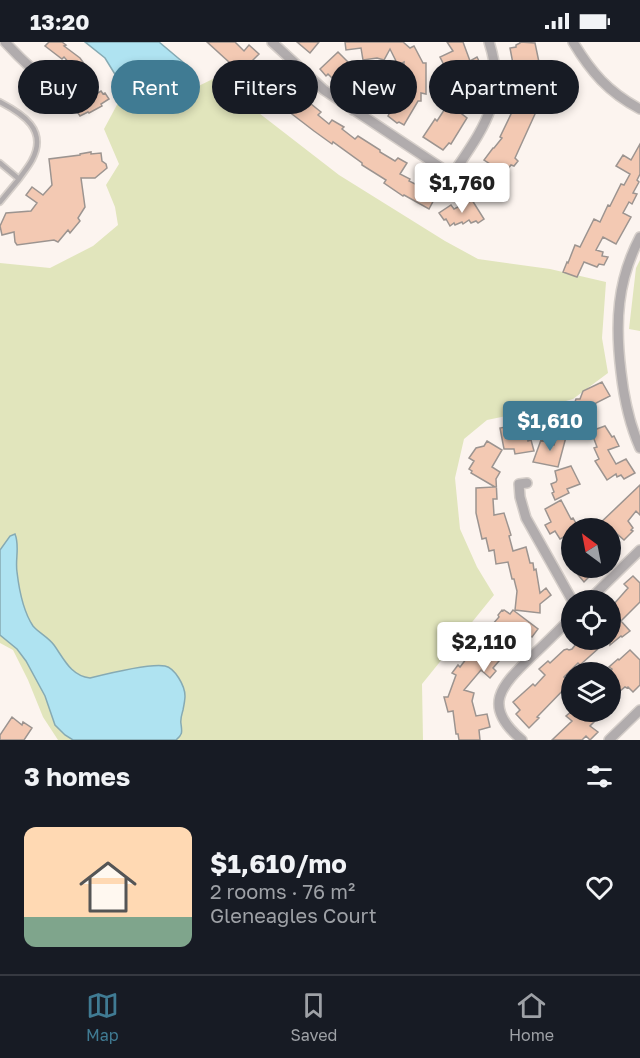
<!DOCTYPE html>
<meta charset="utf-8">
<style>
body{margin:0;font-family:"Golos Text",sans-serif;background:#20242c;color:#f1f3f6;height:100vh;display:flex;flex-direction:column;font-size:22px;white-space:nowrap}
*{box-sizing:border-box;margin:0}
p{font-size:20px;color:#9ea1a6}
.icon{flex:none;width:33px;height:33px;fill:none;stroke:currentColor;stroke-width:2;stroke-linecap:round;stroke-linejoin:round}
.map{position:relative;height:698px;overflow:hidden}
.details{display:flex;flex-direction:column;background:#171b24;flex:1}
.details>*{flex:none}
.guide{position:absolute;left:18px;top:18px;width:604px;height:54px;display:flex;gap:12px}
.needle{width:39px;rotate:328deg}
.controls{position:absolute;left:561px;top:476px;display:grid;gap:12px}
.controls a{display:grid;place-items:center;width:60px;height:60px;border-radius:50%;background:#171b24;box-shadow:0 3px 9px #0003;font-size:30px}
.price{position:absolute;translate:-50% -51px;padding:0 14px;border-radius:6px;background:#fff;color:#222;font-size:20px;line-height:39px;filter:drop-shadow(0 2px 3px #0008)}
.price::after{content:'';position:absolute;left:50%;top:36px;width:18px;height:14px;margin-left:-9px;background:inherit;clip-path:polygon(0 0,100% 0,50% 100%)}
.price.on{background:#407b93;color:#fff}
ul{padding:0;list-style:none}
li{display:flex;align-items:center;gap:18px;height:150px;padding:0 24px}
li+li{border-top:2px solid #363941}
li span{display:grid;place-items:center;flex:none;width:168px;height:120px;border-radius:12px;color:#555}
li>.icon{margin-inline-start:auto}
span .icon{width:72px;height:72px;fill:#fffc;stroke-width:1}
li b{font-size:26px}
h2{display:flex;justify-content:space-between;align-items:center;height:72px;padding:0 24px;font-size:26px}
.tag{padding:0 21px;border-radius:27px;background:#171b24;box-shadow:0 3px 9px #0003;font-size:21px;line-height:54px}
.tag.on{background:#407b93;color:#fff}
.status{display:flex;justify-content:space-between;align-items:center;height:42px;padding:0 30px;background:#171b24;direction:ltr}
.status svg{height:16px;fill:currentColor}
.tabs{display:flex;justify-content:space-around;align-items:center;height:84px;border-top:2px solid #363941;background:#171b24;font-size:16px;color:#9ea1a6}
.tabs a{display:grid;justify-items:center;gap:3px}
.tabs .on{color:#407b93}
.map>svg:first-child{display:block}
.green{fill:#e1e5bc}
.water{fill:#afe3f1;stroke:#86aab3;stroke-width:1.5}
.building{fill:#f3c9b3;stroke:#9c9490;stroke-width:1.5}
.lines{fill:none;stroke-linecap:round;stroke-linejoin:round}
.service-casing{stroke:#d6cfca;stroke-width:8}
.minor-casing{stroke:#d6cfca;stroke-width:12}
.service{stroke:#b1acad;stroke-width:4.5}
.minor{stroke:#b1acad;stroke-width:9}
</style>
<div class="status"><b>13:20</b><svg viewBox="0 0 49 12"><path d="M0 12V9h3v3zM5 12V6h3v6zM10 12V3h3v9zM15 12V0h3v12zM26 1h20v11H26zM47 4h2v5h-2z"/></svg></div>
<div class="map">
<svg width="640" height="698" viewBox="0 0 640 698">
<rect width="100%" height="100%" fill="#fcf4ef"/>
<path class="green" d="M217,35l38,33 84,65 106,66 33,18 72,10 56,13 -4,56 6,35 -35,26 -43,12 -43,9 -23,19 -9,39 5,51 17,38 17,28 -72,89 1,56h-365l-15,-23 -15,-37 -15,-30 -13,-7v-380l50,5 43,-22 25,-21 -3,-18 -9,-22 13,-21 -15,-35 15,-28 27,-1 36,-6z
M640,218v71l-11,-2 7,-61z"/>
<path class="water" d="M85,0h74l25,21 8,11 -10,7 -12,3 -25,5 -12,-1 -12,-4 -16,-26z
M15,492c5,12 0,25 2,38 2,17 6,39 16,54 6,7 15,11 21,19 10,14 17,31 36,33 16,-4 60,-15 75,-12 10,2 20,20 20,30 0,4 -1,9 -2,14 -1,4 -3,9 -2,14 1,8 2,10 -5,16h-103l-8,-5 -10,-10 -10,-29 -19,-35 -9,-12 -17,-14v-85l10,-14z"/>
<path class="building" d="M49,0h13l4,3 -2,1 16,12 8,11 -9,5 -15,-17 -2,2 -17,-13z
M207,0h28l9,9 5,-6 10,9 -6,6 13,12 5,-5 13,11 2,-3 7,6 -11,9 18,15 3,-3 5,5 3,-3 10,8 -3,3 11,9 3,-4 12,7 -2,2 13,10 3,-3 22,14v2l15,9 3,-3 9,5 -7,11 10,5 -1,2 16,8 1,-2 11,7 -8,15 -25,-14 -1,1 -19,-13 2,-3 -24,-15v-2l-29,-21 -1,2 -18,-13 -30,-23 -3,3 -15,-16h1l-15,-12 2,-2 -11,-10 -2,2z
M297,0h22l-9,11z
M345,0h58l7,6 4,-2 9,17h3v31l-5,-1v8h-3l-14,24 -5,-3 -2,1 -9,-7 3,-6 -7,-4 13,-17v-8h6l1,-19 -6,3 -8,-16 -6,11 -7,-2 -14,2 -2,-12 -15,2z
M447,0h16l7,19 7,-4 6,12 -8,4v25h-23l9,-13 -8,2 -1,-13 -5,-10 -3,1 -4,-8 13,-6z
M520,0l15,1 5,24h6l-3,22h-1l-7,25 -20,44 3,3 -4,5 -3,-1 -8,10 3,2 -8,11 1,4 -2,3 -4,1 -2,2 -12,-8 -2,2 -7,-5 6,-9 5,3 12,-15 -9,-6 9,-12h1l8,-10 -2,-1 12,-25 -2,-1 4,-13 7,1 3,-10v-12h-11l1,-8 -4,-21 6,-1v-2l4,-2z
M338,10l12,12 -16,16 -6,-6 -2,2 -6,-7z
M101,49l2,3 2,-1 4,6 -8,5 1,2 -13,7 -1,-1 -8,4 -4,-6 2,-1 -2,-2z
M450,59l15,8 -3,5 5,4 -16,26 -2,-1 -6,7 -20,-13 12,-18 2,2z
M640,102v30l-3,6 2,2 -6,11 4,1 -5,10 -3,-2 -6,11 8,4 -15,27 -13,-7 -7,13 7,2 -1,4 6,1 -4,8 -5,-1 -2,3 -13,-5 -7,15 -14,-5 4,-10 1,1 7,-18 5,2 14,-28 6,3 8,-17 2,1 11,-22 3,1 6,-11 -14,-8 7,-11 8,5z
M91,110v2l10,-1 1,8 4,3 1,4 -12,10h-14l4,29 -7,11 2,3 -10,12 -2,-3 -10,12 -4,-2 -37,5 -2,-3 -1,-10 -12,3 -2,-9 6,-13 25,-2 6,-8 -11,-8 6,-8 11,8 9,-10 -3,-26 31,-4v-1z
M472,158l12,19 -6,4 -2,-2 -5,2 -2,-3 -6,4 -1,-2 -7,3 -1,-2 -4,3 -4,-7 -2,1 -5,-7 12,-8 3,4z
M602,340l8,14 -14,7 -9,23 -18,-7 7,-20h4l3,-8z
M522,382l2,7h2l2,10 3,-1 3,11 -19,3 -1,-5h-10l-4,-21z
M605,384l7,11 2,-1 5,10 -11,4 8,14 10,-5 9,14 -11,6 -3,-4 -4,2 -1,-3 -9,6 -12,-19 4,-2 -5,-11 3,-1 -6,-16z
M557,393l9,2 -8,30 -25,-5 8,-22 13,5z
M487,399l15,9 -10,17 8,5 -4,7 1,20h-4l1,16 10,-2 7,22 -2,1 4,15 13,-4 4,16h3l1,7 2,-1 4,24 6,-5 5,7 -11,9v9l-25,-3 2,-19 -3,-12h-2l-4,-17 -12,2 -2,-14 -5,1 -3,-13 -4,1 -6,-26v-25l19,-1 -24,-14 1,-2 -3,-2 5,-8 -5,-3 7,-10 8,-2z
M571,424l9,18 -13,5 2,4 -14,7 -3,-7 2,-1 -3,-8 5,-2 1,-2 -2,-9z
M640,443v30l-4,-4 -8,10 5,7 -2,2 2,1 -9,9 -8,-7 -6,4v-9h-15z
M561,458l10,19 2,-1 4,7 -3,1 2,2h-4v5l-12,6 -5,-8 -5,3 -5,-9 6,-3 -6,-13z
M577,525h22l-15,15 -10,-12z
M633,534l7,7v19l-19,19 9,10 -8,6 -1,-1 -11,9v-45l4,4 14,-16 -4,-4z
M502,568l1,1 1,-1 6,4 3,-4 25,19 -6,8 -3,-2 -11,15 -9,-9 -9,9 5,4 -12,14 3,3 -6,7 -9,-8 -17,20 10,3 -2,8 4,15 11,-2 3,13 -11,3 1,10h-21l-1,-6h-2l-3,-23 -5,1 -4,-15h4l8,-22 -4,-2 6,-8 2,2 13,-17 5,4 19,-24 -5,-5 7,-8 -1,-2z
M580,597h29l-29,26 -2,-2 -14,14 6,6 -33,34 2,1 -10,10 -13,-14 4,-4 -7,-8 20,-18 2,2 10,-11 -6,-6 9,-8 2,2 14,-13 3,-1 2,1 3,-1z
M630,608l10,10v25l-7,7 -5,-5 -1,1 -2,-1 -11,9 5,5 -9,6v-36l2,-2 -3,-2 9,-8 1,1z
M572,669h33l-15,15 8,6 -8,8 -4,-4 -4,4h-30l20,-19 -6,-5z
M12,675l10,8 1,-3 9,6 -8,12h-24v-5z"/>
<g class="lines">
<g class="service-casing">
<path id="service" d="M0,60c23,12 48,28 32,58 -3,6 -9,13 -13,19l-19,-16
M0,160l19,-23"/>
</g>
<g class="minor-casing">
<path id="minor" d="M5,0c10,11 45,47 59,48 8,1 16,-6 22,-10
M272,0l52,48 128,85c30,-45 56,-76 37,-133
M573,0c18,30 35,50 67,67
M353,68l17,-27
M640,195c-23,44 -25,86 -19,135 3,27 8,51 19,76
M527,441l-8,1 1,13 6,21 46,82
M589,558l51,-50
M522,698c-41,-34 -21,-54 9,-83 14,-13 27,-26 41,-40
M609,698l31,-30"/>
</g>
<use href="#service" class="service"/>
<use href="#minor" class="minor"/>
</g>
</svg>
<div class="controls">
<a><svg class="needle" viewBox="-14 -14 28 28"><path d="M0-13l5 13h-10z" fill="#e53935"/><path d="M0 13l5-13h-10z" fill="#9ea1a6"/></svg></a>
<a><svg class="icon" aria-label="locate" viewBox="0 0 24 24"><circle cx="12" cy="12" r="6"/><path d="M12 2v4M12 18v4M2 12h4M18 12h4"/></svg></a>
<a><svg class="icon" aria-label="layers" viewBox="0 0 24 24"><path d="M12 4l9 5-9 5-9-5zM3 14l9 5 9-5"/></svg></a>
</div>
<b class="price" style="left:462px;top:172px">$1,760</b>
<b class="price on" style="left:550px;top:410px">$1,610</b>
<b class="price" style="left:484px;top:631px">$2,110</b>
<div class="guide">
<a class="tag">Buy</a>
<a class="tag on">Rent</a>
<a class="tag">Filters</a>
<a class="tag">New</a>
<a class="tag">Apartment</a>
</div>
</div>
<section class="details">
<h2>3 homes<svg class="icon" aria-label="filters" viewBox="0 0 24 24"><path d="M4 7h16M4 17h16"/><circle cx="9" cy="7" r="2"/><circle cx="15" cy="17" r="2"/></svg></h2>
<ul>
<li><span style="background:linear-gradient(#ffd9b3 75%,#7fa58c 0)"><svg class="icon" aria-label="home" viewBox="0 0 24 24"><path d="M3 11l9-7 9 7M6 9v11h12V9"/></svg></span><div><b>$1,610/mo</b><p>2 rooms · 76 m²</p><p>Gleneagles Court</p></div><svg class="icon" aria-label="heart" viewBox="0 0 24 24"><path d="M12 20l-8-8c-3-5 5-10 8-4 3-6 11-1 8 4z"/></svg></li>
</ul>
</section>
<nav class="tabs">
<a class="on"><svg class="icon" aria-label="map" viewBox="0 0 24 24"><path d="M3 6l6-2 6 2 6-2v14l-6 2-6-2-6 2zM9 4v14M15 6v14"/></svg>Map</a>
<a><svg class="icon" aria-label="saved" viewBox="0 0 24 24"><path d="M7 4h10v16l-5-4-5 4z"/></svg>Saved</a>
<a><svg class="icon" aria-label="home" viewBox="0 0 24 24"><path d="M3 11l9-7 9 7M6 9v11h12V9"/></svg>Home</a>
</nav>
